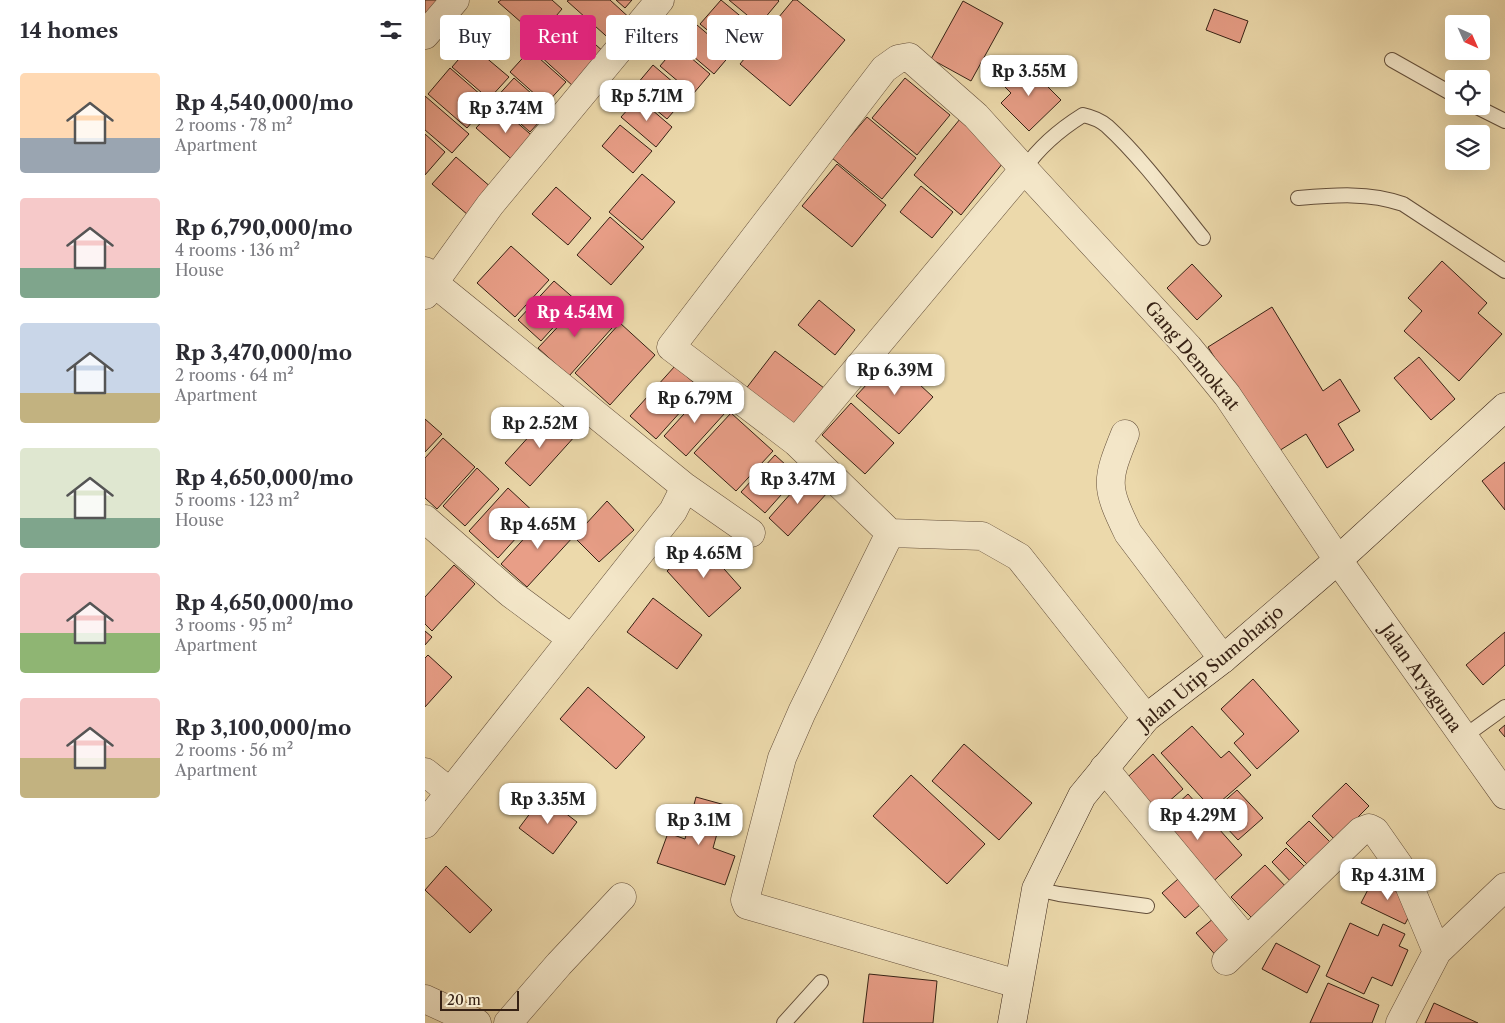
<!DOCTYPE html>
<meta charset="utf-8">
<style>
body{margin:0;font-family:"Libre Caslon Text",serif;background:#f2f2f3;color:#2b2b33;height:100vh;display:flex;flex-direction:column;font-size:19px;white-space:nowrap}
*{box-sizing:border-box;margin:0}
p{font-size:16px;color:#7c7c81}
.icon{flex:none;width:28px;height:28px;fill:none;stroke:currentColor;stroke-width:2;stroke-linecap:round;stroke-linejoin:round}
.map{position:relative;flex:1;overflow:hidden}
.panel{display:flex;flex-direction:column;background:#fff;width:425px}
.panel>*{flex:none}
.top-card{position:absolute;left:15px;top:15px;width:475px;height:45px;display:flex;gap:10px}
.needle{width:32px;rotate:135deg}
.controls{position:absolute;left:1020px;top:15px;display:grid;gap:10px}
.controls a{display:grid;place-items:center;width:45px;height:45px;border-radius:5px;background:#fff;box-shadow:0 5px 20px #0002;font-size:25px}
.scale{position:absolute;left:15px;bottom:12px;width:79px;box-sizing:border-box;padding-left:5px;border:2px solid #362114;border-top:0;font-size:14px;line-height:18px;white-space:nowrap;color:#362114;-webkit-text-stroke:4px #f3e6c8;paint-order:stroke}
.price{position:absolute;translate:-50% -42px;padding:0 11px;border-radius:10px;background:#fff;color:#222;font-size:16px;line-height:32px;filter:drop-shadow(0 1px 2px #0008)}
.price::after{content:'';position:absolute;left:50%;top:30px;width:15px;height:11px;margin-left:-8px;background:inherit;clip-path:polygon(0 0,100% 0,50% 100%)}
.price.selected{background:#db2777;color:#fff}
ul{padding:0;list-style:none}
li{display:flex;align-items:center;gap:15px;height:125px;padding:0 20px}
li span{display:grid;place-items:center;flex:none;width:140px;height:100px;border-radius:5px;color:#555}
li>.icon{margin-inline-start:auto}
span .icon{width:60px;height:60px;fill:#fffc;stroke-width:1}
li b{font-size:21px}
h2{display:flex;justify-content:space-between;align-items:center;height:60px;padding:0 20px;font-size:21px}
.pill{padding:0 18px;border-radius:5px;background:#fff;box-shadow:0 5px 20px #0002;font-size:18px;line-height:45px}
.pill.selected{background:#db2777;color:#fff}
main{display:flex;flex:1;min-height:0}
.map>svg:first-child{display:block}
.building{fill:#e89e87;stroke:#362114}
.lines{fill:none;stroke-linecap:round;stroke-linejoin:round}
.service-casing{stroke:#644f3a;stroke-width:16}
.minor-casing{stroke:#644f3a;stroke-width:29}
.secondary-casing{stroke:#362114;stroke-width:29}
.service{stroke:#f3e6c8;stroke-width:14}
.minor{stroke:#f3e6c8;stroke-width:28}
.secondary{stroke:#f3e6c8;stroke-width:28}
.labels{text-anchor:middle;stroke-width:4;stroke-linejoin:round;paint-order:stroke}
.street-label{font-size:18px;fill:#362114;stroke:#f3e6c8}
</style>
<main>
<section class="panel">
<h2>14 homes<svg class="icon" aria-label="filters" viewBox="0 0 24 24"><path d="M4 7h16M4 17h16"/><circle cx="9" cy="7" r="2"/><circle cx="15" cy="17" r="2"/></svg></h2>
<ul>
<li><span style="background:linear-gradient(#ffd9b3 65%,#9aa5b1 0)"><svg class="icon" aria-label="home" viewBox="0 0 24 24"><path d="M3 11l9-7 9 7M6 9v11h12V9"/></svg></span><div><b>Rp 4,540,000/mo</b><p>2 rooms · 78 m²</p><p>Apartment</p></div></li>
<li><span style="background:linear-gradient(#f6c9c9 70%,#7fa58c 0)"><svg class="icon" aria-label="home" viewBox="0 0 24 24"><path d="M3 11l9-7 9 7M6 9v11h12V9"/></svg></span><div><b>Rp 6,790,000/mo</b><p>4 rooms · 136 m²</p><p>House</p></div></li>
<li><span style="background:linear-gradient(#c9d6e8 70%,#c2b280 0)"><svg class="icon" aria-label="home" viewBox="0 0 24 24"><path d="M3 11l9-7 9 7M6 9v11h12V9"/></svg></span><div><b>Rp 3,470,000/mo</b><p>2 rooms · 64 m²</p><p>Apartment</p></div></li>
<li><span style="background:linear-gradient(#dfe7d0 70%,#7fa58c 0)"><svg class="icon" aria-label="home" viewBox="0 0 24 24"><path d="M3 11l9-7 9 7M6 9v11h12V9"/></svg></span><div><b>Rp 4,650,000/mo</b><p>5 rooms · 123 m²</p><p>House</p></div></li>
<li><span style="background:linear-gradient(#f6c9c9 60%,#8fb573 0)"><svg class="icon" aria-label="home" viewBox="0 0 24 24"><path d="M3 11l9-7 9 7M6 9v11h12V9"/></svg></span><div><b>Rp 4,650,000/mo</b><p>3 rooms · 95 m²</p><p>Apartment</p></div></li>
<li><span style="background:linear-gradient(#f6c9c9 60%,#c2b280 0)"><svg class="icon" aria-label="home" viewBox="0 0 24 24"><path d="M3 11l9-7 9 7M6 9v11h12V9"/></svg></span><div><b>Rp 3,100,000/mo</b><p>2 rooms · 56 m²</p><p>Apartment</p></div></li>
</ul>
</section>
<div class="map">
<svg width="1080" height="1023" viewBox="0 0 1080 1023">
<rect width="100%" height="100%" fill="#ecd9ab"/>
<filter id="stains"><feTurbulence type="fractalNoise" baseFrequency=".004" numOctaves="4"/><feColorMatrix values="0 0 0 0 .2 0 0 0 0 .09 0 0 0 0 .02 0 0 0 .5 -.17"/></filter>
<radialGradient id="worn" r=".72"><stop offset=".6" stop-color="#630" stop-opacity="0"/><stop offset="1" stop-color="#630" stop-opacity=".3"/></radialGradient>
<path class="building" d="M0,0h12l5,4 -17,19z
M76,0h51l10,9 -24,28 -40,-35z
M144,0h41l23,21 -19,22 -47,-42z
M191,0h16l-7,8z
M296,0l35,29 -21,24 -35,-29z
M304,0h49l1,1 -20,24z
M368,0h4l48,40 -55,66 -50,-42z
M538,1l40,22 -32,58 -40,-22z
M789,9l34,12 -8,22 -34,-13z
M143,20l37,33 -31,34 -36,-33z
M272,25l34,29 -17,20 -34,-29z
M46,45l38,32 -20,22 -37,-32z
M252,46l33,28 -17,20 -33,-28z
M105,50l36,32 -20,22 -36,-32z
M599,63l37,37 -32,31 -28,-28 10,-10 -8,-8z
M228,65l35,30 -21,24 -35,-29z
M25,68l39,34 -22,26 -39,-34z
M89,78l36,32 -20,22 -36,-32z
M480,78l45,37 -33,40 -45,-37z
M0,96l44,38 -17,19 -27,-23z
M213,98l34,29 -16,20 -35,-30z
M72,105l40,35 -21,23 -40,-35z
M442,117l49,41 -34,41 -50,-41z
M535,119l47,39 -46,57 -47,-40z
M195,125l32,26 -19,22 -31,-27z
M0,134l20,18 -20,23z
M31,157l36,31 -24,27 -36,-31z
M412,164l49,41 -34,42 -50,-41z
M217,174l33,28 -33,38 -33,-28z
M496,186l32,26 -21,26 -32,-26z
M131,187l35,31 -23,27 -36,-31z
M185,217l34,30 -33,38 -34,-30z
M86,246l38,34 -34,37 -38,-34z
M1017,261l45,42 -9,10 24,21 -43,47 -55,-50 18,-20 -14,-13z
M767,264l30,32 -25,24 -30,-32z
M129,281l23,20 -36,40 -23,-21z
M394,300l36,30 -20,25 -37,-30z
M157,301l30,27 -43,48 -31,-28z
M847,307l51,84 17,-12 20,32 -22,13 16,26 -27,18 -21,-34 -32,20 -66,-107z
M195,323l35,32 -45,50 -35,-32z
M350,351l53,40 -30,39 -53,-40z
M994,357l36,42 -24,21 -37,-42z
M466,358l42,39 -34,37 -43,-38z
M250,366l26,23 -45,50 -26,-23z
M278,393l22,20 -39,43 -22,-20z
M426,403l43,40 -29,31 -43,-39z
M126,412l25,23 -46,51 -25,-23z
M306,413l42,38 -37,40 -42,-38z
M0,419l17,15 -17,18z
M18,438l32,29 -38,42 -12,-11v-40z
M350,455l23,21 -33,37 -24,-21z
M1080,462v48l-23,-29z
M52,468l22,21 -34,37 -22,-20z
M383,474l20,18 -40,44 -19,-18z
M83,488l29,27 -39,43 -29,-27z
M182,501l27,29 -35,32 -25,-25z
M123,512l26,24 -47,51 -26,-23z
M275,542l41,46 -32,29 -42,-46z
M29,565l21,19 -43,47 -7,-7v-27z
M228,598l49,37 -25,34 -50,-37z
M0,631l7,6 -7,8z
M1080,632v33l-22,20 -17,-20z
M3,655l24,22 -27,30v-49z
M828,679l46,52 -42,38 -23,-26 10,-9 -23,-25z
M163,687l57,50 -29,32 -56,-50z
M1080,725v12l-6,-7z
M767,726l29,32 8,-7 22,24 -39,34 -51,-56z
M539,744l68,59 -33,37 -67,-59z
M728,754l30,35 -32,28 -30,-34z
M486,775l74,69 -38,40 -74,-68z
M921,783l23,23 -34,34 -23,-24z
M812,790l26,28 -25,22 -26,-28z
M763,794l54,61 -35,32 -54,-61z
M118,796l34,26 -24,32 -34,-26z
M271,797l29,8 -12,43 22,8 -10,29 -68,-22 11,-30 17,6z
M884,821l23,23 -22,23 -24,-24z
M861,848l23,23 -15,14 -22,-23z
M840,865l24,25 -32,33 -26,-26z
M21,866l46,44 -22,23 -45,-43z
M760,873l23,25 -23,20 -23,-25z
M950,876l40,29 -10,19 -44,-21z
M795,913l22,26 -23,20 -23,-26z
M925,923l28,13 5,-12 22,10 -6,12 9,4 -16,36 -20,-9 -8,17 -38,-18z
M851,943l44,23 -13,27 -45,-24z
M444,974l68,7 -4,42h-70z
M903,983l51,22 -7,18h-62z
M1009,1003l44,20h-53z"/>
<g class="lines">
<g class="service-casing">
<path id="service" d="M967,60l62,35
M1050,106l30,15
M599,169c16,-23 35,-39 59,-54 9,2 17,5 24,11 34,31 67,76 96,112
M873,198c36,-3 71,-6 105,6l102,67
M1037,738l43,-31
M611,889l23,5 88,12
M359,1023l37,-41"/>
</g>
<g class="minor-casing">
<path id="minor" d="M0,35l30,-35
M599,169l164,178 39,48 111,165 167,235
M0,271l9,12 251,204 66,46
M0,295l65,-90 170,-205
M700,434c-19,47 -20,52 3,99l95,126
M371,442l228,-273 -48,-53 -67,-59 -11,2 -14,10 -213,278 125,95 94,91 92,3 37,21 127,161
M0,519l85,74 62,46
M465,533l-88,179 -20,46 -37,142 2,5 271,79
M679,768l143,173
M0,772l25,20
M0,824l248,-313 12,-24
M801,961l135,-130 8,-3 6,3 28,40 34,81
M0,999l52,24
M83,1023l51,-59 63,-67
M975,1023l37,-71 68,-65"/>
</g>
<g class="secondary-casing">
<path id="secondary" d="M587,1023l24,-134 46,-93 64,-78 77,-59 115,-99 167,-153"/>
</g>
<use href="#service" class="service"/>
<use href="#minor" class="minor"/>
<use href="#secondary" class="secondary"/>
</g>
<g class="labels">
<g class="street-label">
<text transform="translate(767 356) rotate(50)" y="6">Gang Demokrat</text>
<text transform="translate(786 668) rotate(-40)" y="6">Jalan Urip Sumoharjo</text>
<text transform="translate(996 678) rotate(55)" y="6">Jalan Aryaguna</text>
</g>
</g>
<rect width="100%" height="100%" filter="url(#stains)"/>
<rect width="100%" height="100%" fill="url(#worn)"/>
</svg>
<div class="controls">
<a><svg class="needle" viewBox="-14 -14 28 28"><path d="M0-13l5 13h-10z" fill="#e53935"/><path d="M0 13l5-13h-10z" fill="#7c7c81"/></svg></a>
<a><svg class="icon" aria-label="locate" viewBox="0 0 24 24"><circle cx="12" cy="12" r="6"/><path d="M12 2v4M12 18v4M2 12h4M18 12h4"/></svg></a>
<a><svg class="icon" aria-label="layers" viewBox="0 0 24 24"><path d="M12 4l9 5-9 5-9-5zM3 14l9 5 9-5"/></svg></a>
</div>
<div class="scale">20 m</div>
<b class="price" style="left:604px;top:97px">Rp 3.55M</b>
<b class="price" style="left:222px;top:122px">Rp 5.71M</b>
<b class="price" style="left:81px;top:134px">Rp 3.74M</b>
<b class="price selected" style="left:150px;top:338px">Rp 4.54M</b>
<b class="price" style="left:470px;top:396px">Rp 6.39M</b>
<b class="price" style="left:270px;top:424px">Rp 6.79M</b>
<b class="price" style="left:115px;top:449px">Rp 2.52M</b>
<b class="price" style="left:373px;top:505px">Rp 3.47M</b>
<b class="price" style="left:113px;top:550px">Rp 4.65M</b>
<b class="price" style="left:279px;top:579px">Rp 4.65M</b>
<b class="price" style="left:123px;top:825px">Rp 3.35M</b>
<b class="price" style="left:773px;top:841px">Rp 4.29M</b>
<b class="price" style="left:274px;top:846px">Rp 3.1M</b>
<b class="price" style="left:963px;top:901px">Rp 4.31M</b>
<div class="top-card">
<a class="pill">Buy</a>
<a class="pill selected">Rent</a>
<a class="pill">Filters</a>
<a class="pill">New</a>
</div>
</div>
</main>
